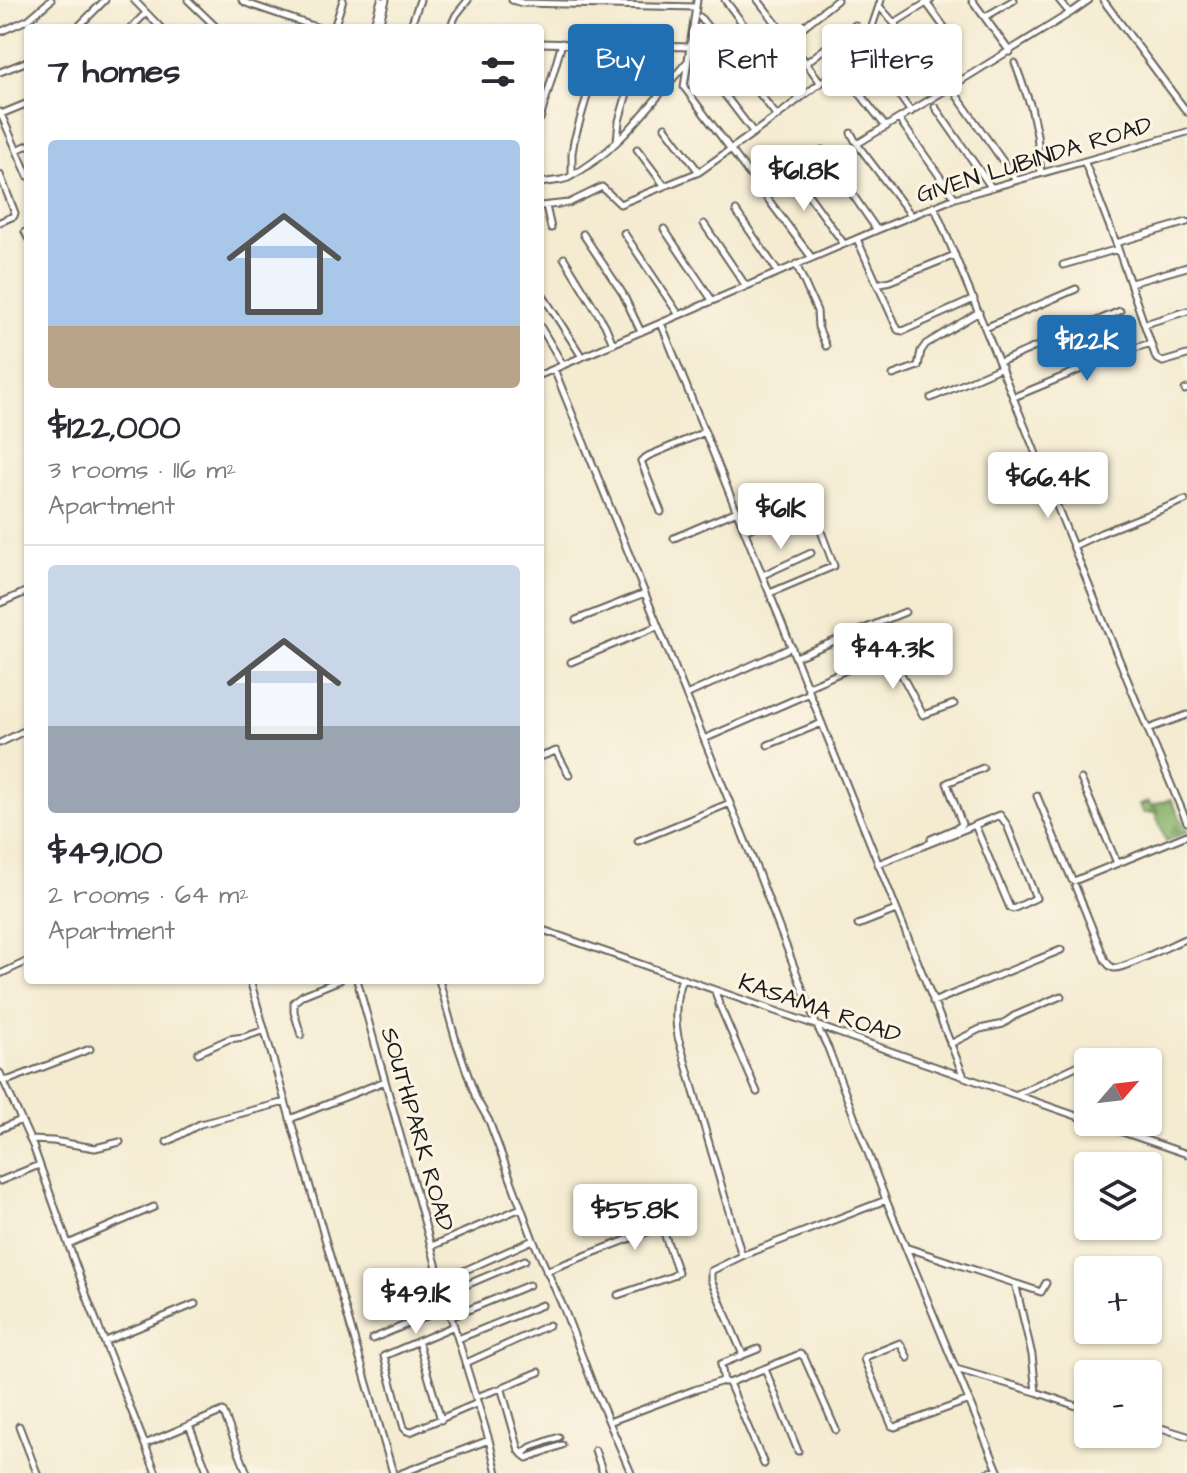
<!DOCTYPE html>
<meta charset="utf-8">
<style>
body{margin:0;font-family:"Architects Daughter",sans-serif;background:#f2f2f3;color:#2b2b33;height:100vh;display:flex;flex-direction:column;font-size:30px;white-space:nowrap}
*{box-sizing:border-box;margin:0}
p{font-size:26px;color:#7c7c81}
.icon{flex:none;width:44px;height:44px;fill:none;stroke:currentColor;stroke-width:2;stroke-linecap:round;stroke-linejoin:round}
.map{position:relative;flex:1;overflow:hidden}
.details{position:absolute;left:24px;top:24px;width:520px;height:960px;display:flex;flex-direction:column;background:#fff;border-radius:8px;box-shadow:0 2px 6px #0004}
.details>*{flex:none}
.top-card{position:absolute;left:568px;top:24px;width:498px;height:72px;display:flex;gap:16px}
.needle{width:52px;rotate:62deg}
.tools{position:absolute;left:1074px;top:1048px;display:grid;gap:16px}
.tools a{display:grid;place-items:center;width:88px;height:88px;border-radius:8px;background:#fff;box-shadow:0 2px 6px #0004;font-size:40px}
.price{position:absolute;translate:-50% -68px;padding:0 18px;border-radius:8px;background:#fff;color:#222;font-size:26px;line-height:52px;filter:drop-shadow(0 2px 4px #0008)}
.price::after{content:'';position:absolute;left:50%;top:48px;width:24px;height:18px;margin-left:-12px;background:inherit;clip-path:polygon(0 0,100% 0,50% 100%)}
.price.selected{background:#1f6fb2;color:#fff}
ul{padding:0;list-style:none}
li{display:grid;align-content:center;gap:16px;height:424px;padding:0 24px}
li+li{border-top:2px solid #e1e1e2}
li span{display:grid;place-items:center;height:248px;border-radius:8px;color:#555}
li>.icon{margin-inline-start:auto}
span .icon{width:144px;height:144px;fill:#fffc;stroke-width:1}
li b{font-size:34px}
h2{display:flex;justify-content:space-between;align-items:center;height:96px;padding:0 24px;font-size:34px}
.tag{padding:0 28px;border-radius:8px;background:#fff;box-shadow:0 2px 6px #0004;font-size:28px;line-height:72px}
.tag.selected{background:#1f6fb2;color:#fff}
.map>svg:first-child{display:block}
.forest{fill:url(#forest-firs);stroke:#516743;stroke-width:2}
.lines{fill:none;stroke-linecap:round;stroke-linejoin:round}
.minor-casing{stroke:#68645b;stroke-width:9}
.minor{stroke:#fff;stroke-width:5}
.labels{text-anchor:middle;stroke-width:6;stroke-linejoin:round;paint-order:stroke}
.street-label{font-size:24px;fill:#1c1c1c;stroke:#fcf5e5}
</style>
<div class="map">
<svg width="1187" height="1473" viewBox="0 0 1187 1473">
<defs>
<pattern id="forest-firs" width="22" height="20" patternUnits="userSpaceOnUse" patternTransform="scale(2)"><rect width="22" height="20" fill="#86b26a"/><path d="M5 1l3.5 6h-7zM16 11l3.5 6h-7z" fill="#6d9056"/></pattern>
</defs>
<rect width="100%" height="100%" fill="#fcf5e5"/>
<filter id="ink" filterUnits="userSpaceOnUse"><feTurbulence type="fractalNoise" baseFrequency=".0125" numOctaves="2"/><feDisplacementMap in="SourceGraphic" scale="16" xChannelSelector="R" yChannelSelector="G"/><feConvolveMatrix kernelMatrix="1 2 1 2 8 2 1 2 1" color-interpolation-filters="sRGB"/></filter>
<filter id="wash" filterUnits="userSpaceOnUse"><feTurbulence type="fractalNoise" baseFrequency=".006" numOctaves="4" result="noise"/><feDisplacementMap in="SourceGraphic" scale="32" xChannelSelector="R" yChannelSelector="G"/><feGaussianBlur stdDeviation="1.8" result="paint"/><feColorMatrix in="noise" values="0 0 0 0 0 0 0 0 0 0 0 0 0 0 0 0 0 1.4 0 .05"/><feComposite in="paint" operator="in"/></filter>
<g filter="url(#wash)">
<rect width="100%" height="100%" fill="#f4ebd1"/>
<path class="forest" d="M1171,799l16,33 -21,9 -11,-28h-12l-4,-8 10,-3 2,4z"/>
</g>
<g filter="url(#ink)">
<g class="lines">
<g class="minor-casing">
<path id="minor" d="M134,0l27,28
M188,0l29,28
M242,0l4,3 73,25
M512,0l10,3 174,4
M697,0l-13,87 128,171
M725,0l74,99
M758,0l21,27
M881,0l-16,47 46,65
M931,0l-3,2v3l27,37
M972,0l38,52
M1059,0l9,11 4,1 17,-12
M1103,0l84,112
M985,17l29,-17
M894,23l34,-21
M77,28l28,-28
M131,28l15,-15
M334,28l9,-28
M373,28l8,-28
M378,28l8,-28
M410,28l10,-28
M450,28l6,-13 12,-15
M0,32l29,-13 22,-19
M788,39l49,-39
M540,43l150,4
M695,56l59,77
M734,60l45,-33 42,56
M806,63l49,-38
M1015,63l16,44 6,28 4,38
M0,72l28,-11
M853,85l33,42
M944,91l128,-79
M957,96l59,84
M935,107l56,80
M0,112l28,64
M1,114l27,-11
M777,116l68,-52
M540,119l22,-76
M899,119l56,79
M665,127l34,45
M851,133l6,11 54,71
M617,141l2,-20 22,-76
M857,144l87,-53 -50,-68 -15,-17
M637,149l27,36
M17,150l11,-5
M822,150l55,80
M1085,163l31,80 40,115 7,4 24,-7
M787,165l57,79
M0,175l15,38 -1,3 -14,6
M572,175v-22l2,-12 28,-97
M540,183l21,-3 7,-2c51,-27 82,-74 119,-116
M540,206l29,-3 33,-16 18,17 79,-32 78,-56 -77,-99
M546,206l5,22
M934,206c87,204 165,412 253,616
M736,211l42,61
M704,224l42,62
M664,229l48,71
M25,232l3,6
M624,233l55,82
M583,234l40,60 18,38
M857,239l41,91 5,1 71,-32
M1116,243l71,-21
M564,258l41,67 8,19
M796,264l21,47 1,16 8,19
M1063,265l55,-16
M1131,283l56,-16
M877,284l13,-3 65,-26
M540,291l42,66
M661,323l303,754
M1145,324l42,-13
M540,326l23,39
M985,328l91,-39
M1000,362l120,-51
M554,369l203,501 59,154 12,24 58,152 113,273
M540,375l337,-145 78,-32 232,-66
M893,375l25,-9 3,-15 5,-7 53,-32
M1185,390l2,-1
M1014,397l111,-46 26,-8
M931,398l71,-31
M661,512l-20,-51 7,-5 57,-24
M745,531l39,-18
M674,538l63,-27
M1074,546l27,-13 84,-33
M763,575l48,-22
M770,593l64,-27 -24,-64
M0,603l28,-12
M576,620l69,-27
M796,657l109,-45
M571,662l87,-36
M807,687l53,-23 30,-11 33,62 31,-11
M686,695l106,-48
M1148,729l39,-14
M704,739l106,-46
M0,743l24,-12
M768,745l54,-22
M540,757l16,-6 13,24
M1081,779l36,84
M1037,796l35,84 2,1 113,-46
M931,839l28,-12 3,-3 -15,-41 36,-15
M638,841l92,-38
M878,864l122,-49 7,10 29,73 -23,11 -3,-1 -35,-83
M1075,886l30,74c3,4 4,7 9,8 11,1 60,-25 73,-30
M858,925l38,-15
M540,929l548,191
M0,974l28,-13
M682,978c-7,20 -8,38 -4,59l64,219
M250,980l143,493
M357,980l91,327 41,133 8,33
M439,980l17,61 20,57 13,23 45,121 30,67 29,76 38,88
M715,991l4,13 38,88
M933,1002l128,-52
M301,1035l-7,-23v-10l9,-7 37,-15
M950,1044l30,-15 23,-5 11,-8 47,-20
M198,1053l31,-14 15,-2 21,-7
M0,1073l33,73 57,159 66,168
M1,1080h8l81,-31
M1017,1094l68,-32
M290,1119l95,-38
M1093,1122l94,32
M0,1129l21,-9
M30,1140l23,1 42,7 25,-6
M167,1142l33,-18 85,-22
M0,1181l39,-16
M68,1244l86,-37
M432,1246l89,-38
M908,1248l133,44 5,-9
M546,1271l106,-41h7l5,3 14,39 -5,4 -55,19
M441,1281l92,-41
M1017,1284l-1,3 16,68 4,37
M445,1294l80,-34
M451,1317l78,-32
M454,1326l-70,30 20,72 3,3 3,1 68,-29
M372,1339l76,-32
M458,1339l84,-34
M106,1341l89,-37
M418,1341l23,79
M743,1355l-32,-75v-9l35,-17 140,-54
M908,1358l-8,-15 -35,14 -1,2 28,67 3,1 74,-27
M466,1363l83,-38
M765,1369l33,82
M956,1369l80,23 52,18
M724,1382l-3,-18 37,-15
M729,1383l35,81
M476,1397l26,-9
M609,1422l85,-32 29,-9 6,2 71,-29 4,3 32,73
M1148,1424l39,12
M189,1425l19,48
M19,1426l18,47
M559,1437l-28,10 -9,7 5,4 35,-13
M145,1444l78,-33 24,62
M595,1450l8,23
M522,1454l-3,-4 -17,-60 1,-3 36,-15
M402,1473l87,-33
M986,1473l12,-3"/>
</g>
<use href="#minor" class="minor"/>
</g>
</g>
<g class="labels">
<g class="street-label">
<text transform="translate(1034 159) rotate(-17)" y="8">GIVEN LUBINDA ROAD</text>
<text transform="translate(820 1008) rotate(19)" y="8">KASAMA ROAD</text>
<text transform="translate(418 1129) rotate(74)" y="8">SOUTHPARK ROAD</text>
</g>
</g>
</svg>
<div class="tools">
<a><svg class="needle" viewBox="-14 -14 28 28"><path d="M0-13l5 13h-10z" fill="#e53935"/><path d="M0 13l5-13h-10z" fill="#7c7c81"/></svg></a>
<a><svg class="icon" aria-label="layers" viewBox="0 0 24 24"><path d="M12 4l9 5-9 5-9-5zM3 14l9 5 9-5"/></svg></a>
<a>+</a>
<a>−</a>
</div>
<b class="price" style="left:804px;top:213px">$61.8K</b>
<b class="price selected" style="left:1087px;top:383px">$122K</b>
<b class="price" style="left:1048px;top:520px">$66.4K</b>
<b class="price" style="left:781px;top:551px">$61K</b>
<b class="price" style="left:893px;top:691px">$44.3K</b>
<b class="price" style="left:635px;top:1252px">$55.8K</b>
<b class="price" style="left:416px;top:1336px">$49.1K</b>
<div class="top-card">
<a class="tag selected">Buy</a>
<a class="tag">Rent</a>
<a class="tag">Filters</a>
</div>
<section class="details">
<h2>7 homes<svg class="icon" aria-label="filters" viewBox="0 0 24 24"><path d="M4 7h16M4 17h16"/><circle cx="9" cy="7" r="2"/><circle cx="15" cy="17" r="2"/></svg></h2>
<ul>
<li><span style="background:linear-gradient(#a9c7e8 75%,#b9a48a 0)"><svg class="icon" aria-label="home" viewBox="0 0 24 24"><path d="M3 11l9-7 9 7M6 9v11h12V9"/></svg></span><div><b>$122,000</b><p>3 rooms · 116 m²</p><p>Apartment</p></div></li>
<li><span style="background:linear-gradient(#c9d6e8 65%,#9aa5b1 0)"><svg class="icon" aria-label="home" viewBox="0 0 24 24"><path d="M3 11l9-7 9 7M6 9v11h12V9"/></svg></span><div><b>$49,100</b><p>2 rooms · 64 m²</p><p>Apartment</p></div></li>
</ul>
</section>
</div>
